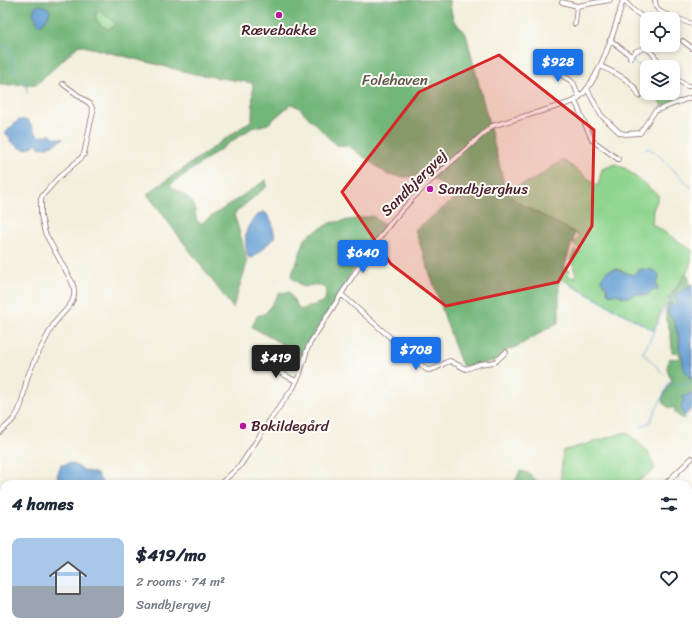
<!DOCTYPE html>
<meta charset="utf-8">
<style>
body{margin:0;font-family:Sriracha,sans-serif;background:#f2f2f3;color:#1f2937;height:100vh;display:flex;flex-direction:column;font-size:15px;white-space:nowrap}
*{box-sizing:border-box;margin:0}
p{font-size:13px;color:#747a83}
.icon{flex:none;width:22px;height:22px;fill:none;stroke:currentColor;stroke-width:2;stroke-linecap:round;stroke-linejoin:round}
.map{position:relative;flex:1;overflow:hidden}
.sheet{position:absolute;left:0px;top:480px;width:692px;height:156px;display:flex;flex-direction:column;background:#fff;border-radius:12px 12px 0 0;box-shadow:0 2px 6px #0003}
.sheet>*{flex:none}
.buttons{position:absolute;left:640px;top:12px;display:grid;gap:8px}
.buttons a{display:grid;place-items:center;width:40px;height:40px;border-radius:8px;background:#fff;box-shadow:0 2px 6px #0003;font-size:20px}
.price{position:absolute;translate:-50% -34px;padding:0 9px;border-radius:4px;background:#1a73e8;color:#fff;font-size:13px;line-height:26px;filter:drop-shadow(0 1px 2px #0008)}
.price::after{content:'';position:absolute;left:50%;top:24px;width:12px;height:9px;margin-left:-6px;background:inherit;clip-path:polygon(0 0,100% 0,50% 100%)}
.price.on{background:#222;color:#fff}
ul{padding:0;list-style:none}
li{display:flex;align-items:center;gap:12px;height:100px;padding:0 12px}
li span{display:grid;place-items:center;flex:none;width:112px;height:80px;border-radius:8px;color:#555}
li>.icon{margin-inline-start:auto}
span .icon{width:48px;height:48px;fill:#fffc;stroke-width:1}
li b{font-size:17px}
h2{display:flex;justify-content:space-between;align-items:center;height:48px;padding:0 12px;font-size:17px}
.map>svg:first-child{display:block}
.green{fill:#8fd590;stroke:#6c7a5e;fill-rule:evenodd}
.forest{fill:#73b67a;stroke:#5e6a52;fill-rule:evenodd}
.water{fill:#649ed3;stroke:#575e7f}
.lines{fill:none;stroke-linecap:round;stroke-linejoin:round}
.stream{stroke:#649ed3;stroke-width:1}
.minor-casing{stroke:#856869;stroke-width:5.5}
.minor{stroke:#fff;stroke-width:4}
.marked{fill:#d62828;fill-opacity:0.2;stroke:#d62828;stroke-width:3;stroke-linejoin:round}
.poi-dot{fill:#b5179e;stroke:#fdfcf7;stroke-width:1.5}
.labels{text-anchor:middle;stroke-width:4;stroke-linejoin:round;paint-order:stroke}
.poi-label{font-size:15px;fill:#4a1f2b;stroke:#fdfcf7;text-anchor:start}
.park-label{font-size:15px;fill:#5f5649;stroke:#fdfcf7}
.street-label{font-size:15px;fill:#4a1f2b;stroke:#fdfcf7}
</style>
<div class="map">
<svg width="692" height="636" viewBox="0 0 692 636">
<rect width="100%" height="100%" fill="#fdfcf7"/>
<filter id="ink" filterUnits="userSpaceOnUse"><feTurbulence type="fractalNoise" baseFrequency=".025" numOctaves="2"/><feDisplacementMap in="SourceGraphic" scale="8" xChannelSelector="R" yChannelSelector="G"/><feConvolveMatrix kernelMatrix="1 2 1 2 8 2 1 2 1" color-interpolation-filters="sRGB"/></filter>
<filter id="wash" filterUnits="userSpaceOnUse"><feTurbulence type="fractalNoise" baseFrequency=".012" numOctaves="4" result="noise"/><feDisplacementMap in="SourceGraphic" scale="16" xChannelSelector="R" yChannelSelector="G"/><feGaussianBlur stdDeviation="0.9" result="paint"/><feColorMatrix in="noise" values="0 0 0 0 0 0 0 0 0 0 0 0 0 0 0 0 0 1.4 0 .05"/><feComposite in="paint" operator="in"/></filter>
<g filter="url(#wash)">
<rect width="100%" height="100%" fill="#f3efdd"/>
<path class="green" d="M100,11l16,12 -3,4 -4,2c-7,-2 -16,-8 -13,-16z
M655,93h16l5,3 1,4 -15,6z
M563,160l35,26 4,-17 14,-5 10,5 33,27 -6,14 -1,14 40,26c0,27 -15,32 -27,53 -5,8 -8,18 -12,27l-60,-33 -35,-20 6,-5 2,-5 2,2 1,8 6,1 1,-3 -5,-17 4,-8 4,3 2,-1v-1l-8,-8 5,-4 1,-4 -62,-33 -11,-11 29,-12zM613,269h4l16,6 5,-5h14l7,9 -3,4 2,5 -6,1 -5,7 -10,-2 -10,3h-5c-2,-2 -8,-4 -12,-3l-3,-2 -1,-6 -3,-2 6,-13z
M627,432l21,20 7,17 -20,15h-75l3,-33z"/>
<path class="forest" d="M0,0h449l4,19 13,15 40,157 11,11 58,31 -16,51v38l-41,24 -13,5 -10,10 -13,2 -19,4 -6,-14 -42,-123 43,-34 -29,-20 -25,1 -16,-2 -39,-29 -13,-1 -38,-38 -7,-3 -23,20 -16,4 -17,11 -65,46c8,8 20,10 24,21 2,8 0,11 6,18l66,-44 1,6 -33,28 7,23 6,26 -14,45 -86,-114 105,-74 1,-37 -58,-9 -116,-29 -42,39 -37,1zM100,11l15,12 -2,4 -4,2c-7,-2 -16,-8 -13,-16z
M373,216l12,10 -32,44 -17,30 -32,49 -1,7 -51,-29 5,-11 9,-3 13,-20 10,-1 11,18 25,-9 1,-11c-7,-8 -13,-5 -23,-3l-12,-10 4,-12 6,-2 -5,1 9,-25 4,-4 21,-12z
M686,273l2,2 2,10 -12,17 -4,3 -3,-3 -2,12c8,7 11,24 10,34l3,6 2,15 8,10v16l-3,-2 -2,2 -4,2 1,3 -1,14 2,5 -4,-1 -6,-5v-5h-5l-5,-3 -3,-6 10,-19c-6,-8 -6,-13 -2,-22l8,1 2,-2 -1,-4 -7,-1 -1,-17 -5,-19v-9l3,-8z
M520,471c9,1 13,5 18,13h-24z
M160,632h73l3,4h-84z
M250,632h93l-4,4h-93z"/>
<path class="water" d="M41,5l6,2 3,4c-1,6 -5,10 -10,14l-3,-3 -4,-10 3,-6z
M18,120h10c4,6 6,12 12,17l11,-3 3,3 9,2c-7,4 -15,9 -23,9l-2,-2v-4c-13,11 -15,8 -28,-1v-4l-4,-3v-2z
M262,212l4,1 6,9 3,15 -21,20 -4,1 -3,-2c-3,-20 -3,-32 15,-44z
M614,269l19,6 8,-6c7,1 15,0 19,7l-4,7 2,8 -6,-2 -5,7c-3,-1 -7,-2 -11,-2 -7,0 -10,7 -16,1l-12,-1 -2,-8 -4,-4 -1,-3 6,-8z
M692,284v95h-1l-7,-10 -2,-15 -3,-6 1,-7 -7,-23 -5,-4v-3l3,-9 3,3 4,-3 -4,-6c6,-5 13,-7 18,-12z
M689,393l3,2v13l-7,8 -4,-8 1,-5 2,-3 -1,-3 4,-2z
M71,463l13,7 13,4 6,10h-40l-6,-8 4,-11z"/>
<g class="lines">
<path class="stream" d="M603,42l5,1
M0,43l7,3 3,3 3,17 1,3 6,6
M611,44l14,13 22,13
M23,78l3,3 1,12
M655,93l4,7
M643,150l5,-2 7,4 37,36
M570,285l83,45 1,2 -11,21 21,21
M654,332c7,-16 11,-31 24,-42
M641,427l9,-5 20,-41 7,5 15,-4"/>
</g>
</g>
<g filter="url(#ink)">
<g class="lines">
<g class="minor-casing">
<path id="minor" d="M623,0l11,11 13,9
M655,0l1,7 6,6 30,11
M562,2l15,4
M575,24l2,-18 33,-6
M610,40l21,16
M683,41l9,7
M630,58l6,-7 9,-3 5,3 14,16
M542,64l28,16 4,4 5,13
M600,66c15,7 33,14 39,30
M673,77l14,9h5
M587,89l14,26 19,18 6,1 14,-1 15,-22 37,-14
M575,101l17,39 26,19
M341,294l86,76c9,1 15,-7 23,-9l16,8 14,-5 15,-2 11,-10
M262,363l34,18
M0,432c5,-5 11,-9 15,-15 9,-11 8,-28 13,-41 6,-17 16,-33 24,-49 9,-16 29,-23 20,-45l-27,-49 -4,-17v-17l2,-4 15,-17 23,-20 3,-4 9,-43 -1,-3 -2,-4 -27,-20
M220,484l20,-18 30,-46 23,-32 7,-14 7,-24 3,-7 55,-86 28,-37 20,-22 16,-16 63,-56 80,-24c25,-11 44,-76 51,-102
M665,484l27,-26
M688,518l4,4
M688,578l4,-4
M688,598l4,-4
M688,628l4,7
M32,636l5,-4
M642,636l5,-4"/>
</g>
<use href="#minor" class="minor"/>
</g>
</g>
<path class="marked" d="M499,55l95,75 -2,96 -34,56 -112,24 -55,-42 -49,-72 77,-100z"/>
<g class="poi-dot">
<circle cx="279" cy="15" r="4"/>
<circle cx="430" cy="189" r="4"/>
<circle cx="243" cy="426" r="4"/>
</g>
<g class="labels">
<g class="poi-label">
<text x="279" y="35" text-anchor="middle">Rævebakke</text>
<text x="438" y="194">Sandbjerghus</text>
<text x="251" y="431">Bokildegård</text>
</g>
<g class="park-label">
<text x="395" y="85">Folehaven</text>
</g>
<g class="street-label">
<text transform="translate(414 183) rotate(-45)" y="5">Sandbjergvej</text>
</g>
</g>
</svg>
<div class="buttons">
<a><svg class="icon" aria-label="locate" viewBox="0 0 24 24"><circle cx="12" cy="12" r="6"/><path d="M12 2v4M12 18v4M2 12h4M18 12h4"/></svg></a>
<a><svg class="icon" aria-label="layers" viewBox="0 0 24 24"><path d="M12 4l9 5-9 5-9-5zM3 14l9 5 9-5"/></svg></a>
</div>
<b class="price" style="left:558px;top:83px">$928</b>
<b class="price" style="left:363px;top:274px">$640</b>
<b class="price" style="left:416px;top:371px">$708</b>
<b class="price on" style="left:276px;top:379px">$419</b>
<section class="sheet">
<h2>4 homes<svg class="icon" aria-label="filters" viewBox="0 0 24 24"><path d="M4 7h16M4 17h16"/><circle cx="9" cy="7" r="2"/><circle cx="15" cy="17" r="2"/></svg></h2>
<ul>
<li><span style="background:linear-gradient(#a9c7e8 60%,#9aa5b1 0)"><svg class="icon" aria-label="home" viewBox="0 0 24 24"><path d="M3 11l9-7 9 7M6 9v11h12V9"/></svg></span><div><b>$419/mo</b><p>2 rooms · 74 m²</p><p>Sandbjergvej</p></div><svg class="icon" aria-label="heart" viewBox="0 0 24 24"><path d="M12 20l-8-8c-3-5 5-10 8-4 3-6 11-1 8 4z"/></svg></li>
</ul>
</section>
</div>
